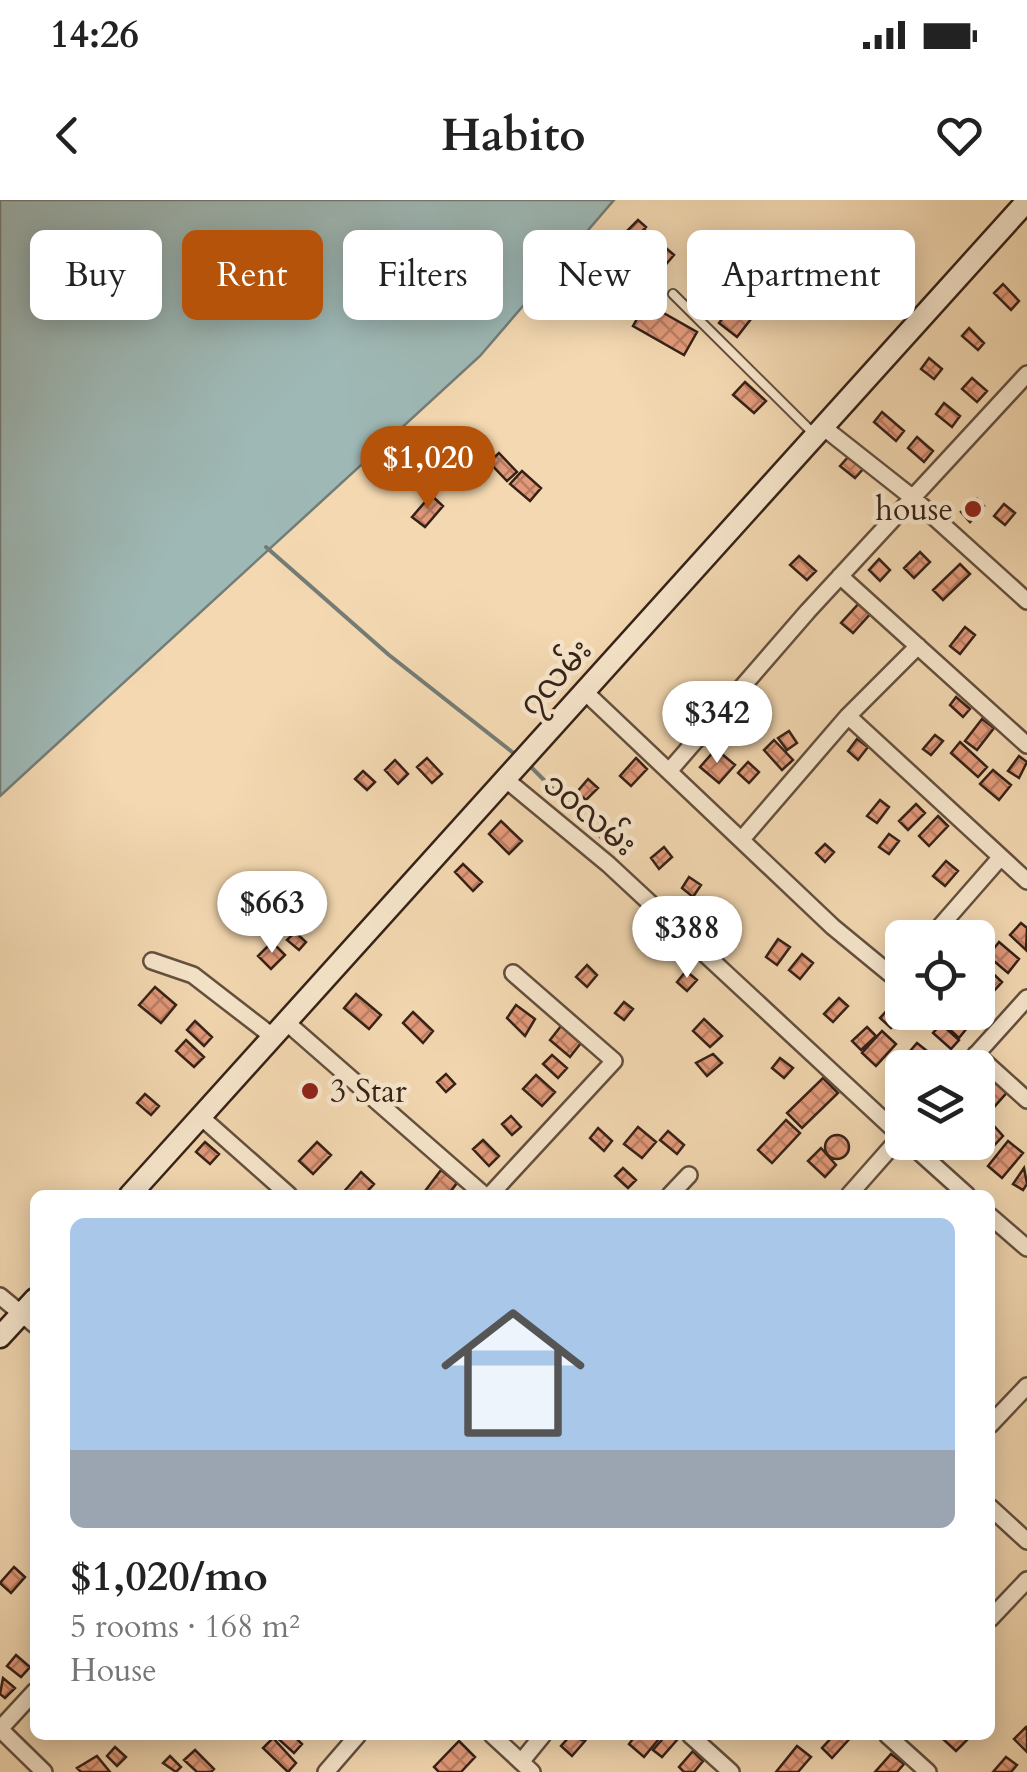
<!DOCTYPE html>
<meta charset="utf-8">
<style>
body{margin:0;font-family:Cardo,"Noto Sans Myanmar",serif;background:#f6f6f6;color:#222;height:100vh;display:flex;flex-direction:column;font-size:38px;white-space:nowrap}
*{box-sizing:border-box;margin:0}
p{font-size:32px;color:#767676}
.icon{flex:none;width:55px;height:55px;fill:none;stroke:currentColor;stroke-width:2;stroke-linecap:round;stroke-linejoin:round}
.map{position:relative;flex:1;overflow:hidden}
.drawer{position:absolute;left:30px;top:990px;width:965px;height:550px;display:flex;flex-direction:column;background:#fff;border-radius:15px;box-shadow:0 5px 25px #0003}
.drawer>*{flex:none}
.guide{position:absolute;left:30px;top:30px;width:968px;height:90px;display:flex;gap:20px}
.tools{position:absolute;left:885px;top:720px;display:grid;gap:20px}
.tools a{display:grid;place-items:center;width:110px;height:110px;border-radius:15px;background:#fff;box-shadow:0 5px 25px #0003;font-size:50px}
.price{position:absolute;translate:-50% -85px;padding:0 22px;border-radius:35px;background:#fff;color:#222;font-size:32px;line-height:65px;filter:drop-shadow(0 2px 5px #0008)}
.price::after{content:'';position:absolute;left:50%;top:60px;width:30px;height:22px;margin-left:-15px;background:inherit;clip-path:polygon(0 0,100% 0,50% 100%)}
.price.active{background:#b45309;color:#fff}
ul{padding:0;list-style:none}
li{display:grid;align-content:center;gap:20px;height:530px;padding:0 40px}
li+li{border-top:2px solid #e0e0e0}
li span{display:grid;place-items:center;height:310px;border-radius:15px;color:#555}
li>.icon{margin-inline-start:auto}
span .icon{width:180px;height:180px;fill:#fffc;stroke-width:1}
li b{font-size:42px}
.pill{padding:0 35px;border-radius:15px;background:#fff;box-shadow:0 5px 25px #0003;font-size:35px;line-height:90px}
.pill.active{background:#b45309;color:#fff}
.status{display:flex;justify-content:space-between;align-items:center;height:70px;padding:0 50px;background:#fff;direction:ltr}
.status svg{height:28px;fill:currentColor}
header{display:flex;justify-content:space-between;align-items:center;height:130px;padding:0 40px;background:#fff;font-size:45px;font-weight:600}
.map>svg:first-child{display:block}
.water{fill:#9eb8b5;stroke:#747c76;stroke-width:2.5}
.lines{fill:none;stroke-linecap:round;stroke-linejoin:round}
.stream{stroke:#747c76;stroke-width:4}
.building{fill:url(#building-cross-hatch);stroke:#352117;stroke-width:2.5}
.lane-casing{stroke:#644f3e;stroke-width:12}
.street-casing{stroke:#644f3e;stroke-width:20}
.secondary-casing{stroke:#352117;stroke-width:25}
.lane{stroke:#f7e6cc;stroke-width:8}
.street{stroke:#f7e6cc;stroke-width:15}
.secondary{stroke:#f7e6cc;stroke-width:20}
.poi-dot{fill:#8f2418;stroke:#f7e6cc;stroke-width:4}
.labels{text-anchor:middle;stroke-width:9;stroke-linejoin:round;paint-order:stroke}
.poi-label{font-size:32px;fill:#352117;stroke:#f7e6cc;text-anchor:end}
.street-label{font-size:32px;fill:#352117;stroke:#f7e6cc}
</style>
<div class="status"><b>14:26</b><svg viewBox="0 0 49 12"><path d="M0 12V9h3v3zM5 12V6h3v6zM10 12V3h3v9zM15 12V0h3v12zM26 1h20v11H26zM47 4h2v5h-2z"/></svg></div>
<header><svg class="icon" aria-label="back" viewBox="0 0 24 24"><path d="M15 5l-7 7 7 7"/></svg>Habito<svg class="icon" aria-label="heart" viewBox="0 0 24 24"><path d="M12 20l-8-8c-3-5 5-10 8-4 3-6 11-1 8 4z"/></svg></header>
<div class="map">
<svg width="1027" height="1572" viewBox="0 0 1027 1572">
<defs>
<pattern id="building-cross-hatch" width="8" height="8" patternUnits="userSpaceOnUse" patternTransform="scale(2.5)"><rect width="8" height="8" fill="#e39a7a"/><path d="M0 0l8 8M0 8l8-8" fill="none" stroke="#b97d63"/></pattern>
</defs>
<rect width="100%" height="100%" fill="#f3d8b1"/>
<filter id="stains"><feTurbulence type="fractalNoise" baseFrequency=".002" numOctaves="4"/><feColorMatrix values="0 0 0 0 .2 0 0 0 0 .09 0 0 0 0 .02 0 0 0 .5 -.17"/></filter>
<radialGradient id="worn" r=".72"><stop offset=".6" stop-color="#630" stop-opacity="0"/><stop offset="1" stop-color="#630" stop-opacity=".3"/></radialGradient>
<path class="water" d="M0,0h614l-134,156 -480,440z"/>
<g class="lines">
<path class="stream" d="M266,347l123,108 127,100
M528,564l78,78"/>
</g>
<path class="building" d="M638,20l8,7 -14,15 -8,-8z
M646,31l28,24 -12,14 -28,-24z
M780,39l8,10 -15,12 -9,-10z
M753,62l16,12 -13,19 -17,-13z
M1003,84l16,17 -8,9 -17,-17z
M646,103l51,29 -13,23 -51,-29z
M732,106l19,13 -14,18 -18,-14z
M969,128l15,15 -6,7 -16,-14z
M929,158l13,11 -8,10 -13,-10z
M972,178l15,13 -10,11 -15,-13z
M745,182l21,19 -12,12 -21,-18z
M944,203l16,13 -8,11 -16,-13z
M882,212l22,19 -8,10 -22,-19z
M917,237l16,14 -9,11 -16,-14z
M499,253l18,19 -10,9 -18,-19z
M849,256l14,13 -8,9 -15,-12z
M522,271l19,17 -11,13 -20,-17z
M431,295l12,11 -18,21 -13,-10z
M977,299l7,7 -14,16 -9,-10z
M1004,304l11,9 -10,12 -11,-9z
M920,352l10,10 -16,16 -10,-10z
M799,356l17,15 -9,9 -17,-15z
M879,359l11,11 -10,11 -11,-11z
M960,364l10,10 -27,26 -10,-10z
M861,401l11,11 -19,21 -12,-10z
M965,427l10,8 -15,19 -10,-8z
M956,497l14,12 -7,8 -13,-12z
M758,505l10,12 -9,6 -10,-12z
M982,519l12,9 -17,22 -12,-9z
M789,531l8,12 -10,7 -9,-12z
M935,535l8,6 -12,14 -8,-6z
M857,539l11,8 -10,13 -10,-9z
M774,540l19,20 -11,10 -18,-20z
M960,542l27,25 -9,10 -27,-24z
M716,549l19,16 -16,18 -19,-16z
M1019,556l8,6 -8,16 -11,-7z
M427,558l15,16 -10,9 -15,-16z
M636,558l11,11 -16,17 -11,-10z
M395,560l13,14 -10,10 -13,-14z
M748,562l11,10 -10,11 -11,-10z
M993,570l18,15 -12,15 -19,-16z
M363,571l12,11 -8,8 -12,-11z
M588,579l10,9 -12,12 -9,-8z
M880,600l9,7 -12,16 -10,-7z
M916,604l9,9 -17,17 -9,-9z
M938,616l10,10 -19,20 -10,-10z
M501,621l21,20 -13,13 -20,-20z
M889,634l10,7 -10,13 -10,-7z
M825,644l9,8 -9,10 -9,-9z
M664,647l8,10 -13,12 -8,-11z
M946,661l12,10 -13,15 -12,-10z
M463,664l19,18 -9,9 -18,-19z
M689,677l12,8 -8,12 -11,-9z
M1021,723l6,5 -1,22 -16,-15z
M295,732l11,10 -7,8 -12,-10z
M778,739l12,8 -13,18 -11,-8z
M272,742l13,13 -14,14 -13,-13z
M999,742l20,17 -11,14 -20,-17z
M802,754l11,9 -13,16 -11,-9z
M587,765l10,10 -10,12 -11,-10z
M985,766l17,16 -10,11 -14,-13z
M686,771l11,9 -10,11 -10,-9z
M155,787l21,18 -15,18 -22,-18z
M356,794l25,21 -12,14 -25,-21z
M902,794l3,18 -14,16 -11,-10z
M839,798l9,8 -15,16 -9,-8z
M624,802l9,7 -9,11 -9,-7z
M516,805l19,14 -10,17 -18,-18z
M413,812l20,19 -10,12 -20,-20z
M950,812l17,16 -8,10 -26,-24z
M704,819l18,17 -12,11 -17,-16z
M195,821l17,16 -8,9 -17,-16z
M941,824l18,16 -8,9 -18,-16z
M561,826l20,17 -11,14 -20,-17z
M867,827l9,9 -15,14 -9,-9z
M882,831l14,13 -20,22 -14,-13z
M186,840l18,17 -10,10 -18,-16z
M917,843l20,16 -7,9h-13l-12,-11z
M713,854l9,9 -15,13 -11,-13z
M552,855l15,13 -9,10 -15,-14z
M780,858l13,10 -9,10 -12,-10z
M446,874l9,10 -9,8 -9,-10z
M536,875l19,17 -13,14 -19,-17z
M996,876l14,13 -22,25 -10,-9v-8z
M823,878l15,15 -36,35 -15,-15z
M145,894l14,12 -8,9 -14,-12z
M511,916l10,11 -9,8 -10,-11z
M786,920l14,13 -28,30 -14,-13z
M638,927l18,15 -14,16 -18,-14z
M995,927l8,9 -17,18 -9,-8z
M598,928l14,13 -8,10 -14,-13z
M668,931l16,14 -7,9 -17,-14z
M825 947a12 12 0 1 1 24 0a12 12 0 1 1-24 0Z
M483,940l16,16 -10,10 -16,-17z
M1008,941l15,12 -21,25 -14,-12z
M205,942l14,12 -9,10 -14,-12z
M317,942l14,13 -18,19 -14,-13z
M821,948l15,17 -11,12 -17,-16z
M623,968l13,12 -8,8 -13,-12z
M1024,968l3,16 -4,6 -10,-6z
M441,970l16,13 -9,12h-26z
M361,972l13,12 -10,11h-23z
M14,1367l11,10 -14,16 -11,-10z
M16,1455l14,12 -9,10 -14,-11z
M3,1478l12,10 -10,10 -5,-4z
M1026,1527l1,1v24l-13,-13z
M274,1535h19l9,9 -8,9z
M571,1535l14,6 -13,15 -11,-10z
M636,1535h16l6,5 -14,17 -15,-13z
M666,1535l11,5 -15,17 -9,-7z
M834,1535h19l-21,23 -10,-10z
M946,1535h26l-16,16 -13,-12z
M273,1538l23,25 -8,9 -25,-24z
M459,1541l16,16 -14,15h-22l-5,-5z
M797,1546l14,11 -13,15h-22z
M115,1547l11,10 -9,9 -10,-10z
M195,1550l19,19 -3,3h-14l-13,-12z
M693,1551l10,10 -9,11h-10l-5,-5z
M891,1554l13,10 -7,8h-22z
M97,1556l13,16h-29l-4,-4z
M170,1556l11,11 -5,5 -13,-9z
M1006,1557l11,8 -6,7h-18z"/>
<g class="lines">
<g class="lane-casing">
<path id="lane" d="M673,94l142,141"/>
</g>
<g class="street-casing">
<path id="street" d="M823,227l90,71 114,103
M840,376l187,169
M584,491l249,236 62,51 7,-9
M848,516l179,165
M670,570l138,-159 219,-237
M504,578l104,86 294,273
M742,639l106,-123 70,-70
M930,738l70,-80
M152,761l41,14 79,61
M285,821l199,174
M976,854l51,46
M964,868l63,-70
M201,917l88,78
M908,942l59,53
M490,995l124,-134 -101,-88
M670,995l19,-20
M849,995l53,-60
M990,1016l37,32
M0,1096l35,29
M990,1225l37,-39
M990,1307l37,34
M990,1419l37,-39
M35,1491l-35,38 44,43
M492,1535l40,37
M690,1535l41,37
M887,1535l41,37
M521,1562l22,-27
M326,1572l32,-37"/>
</g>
<g class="secondary-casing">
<path id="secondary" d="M130,995l897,-994
M0,1137l35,-38"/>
</g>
<use href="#lane" class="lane"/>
<use href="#street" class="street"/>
<use href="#secondary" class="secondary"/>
</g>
<g class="poi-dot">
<circle cx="973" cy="309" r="10"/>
<circle cx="310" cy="891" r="10"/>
</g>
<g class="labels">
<g class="poi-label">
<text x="953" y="320">house</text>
<text x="330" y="902" text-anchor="start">3 Star</text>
</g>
<g class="street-label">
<text transform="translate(555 477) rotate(-48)" y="11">၇လမ်း</text>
<text transform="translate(590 614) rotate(40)" y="11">၁၀လမ်း</text>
</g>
</g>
<rect width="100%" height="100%" filter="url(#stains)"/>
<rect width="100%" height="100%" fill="url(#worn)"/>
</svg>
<div class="tools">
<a><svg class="icon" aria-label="locate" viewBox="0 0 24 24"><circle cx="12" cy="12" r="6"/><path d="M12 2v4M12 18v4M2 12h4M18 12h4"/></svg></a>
<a><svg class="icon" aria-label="layers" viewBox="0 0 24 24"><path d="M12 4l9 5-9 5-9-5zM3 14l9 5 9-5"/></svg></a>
</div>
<b class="price active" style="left:428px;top:311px">$1,020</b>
<b class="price" style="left:717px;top:566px">$342</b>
<b class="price" style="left:272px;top:756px">$663</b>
<b class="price" style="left:687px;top:781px">$388</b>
<div class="guide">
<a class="pill">Buy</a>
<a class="pill active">Rent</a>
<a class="pill">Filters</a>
<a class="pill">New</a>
<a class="pill">Apartment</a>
</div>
<section class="drawer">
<ul>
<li><span style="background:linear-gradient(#a9c7e8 75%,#9aa5b1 0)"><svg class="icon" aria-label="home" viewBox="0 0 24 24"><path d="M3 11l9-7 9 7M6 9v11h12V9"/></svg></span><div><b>$1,020/mo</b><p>5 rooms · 168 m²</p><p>House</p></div></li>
</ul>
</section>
</div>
